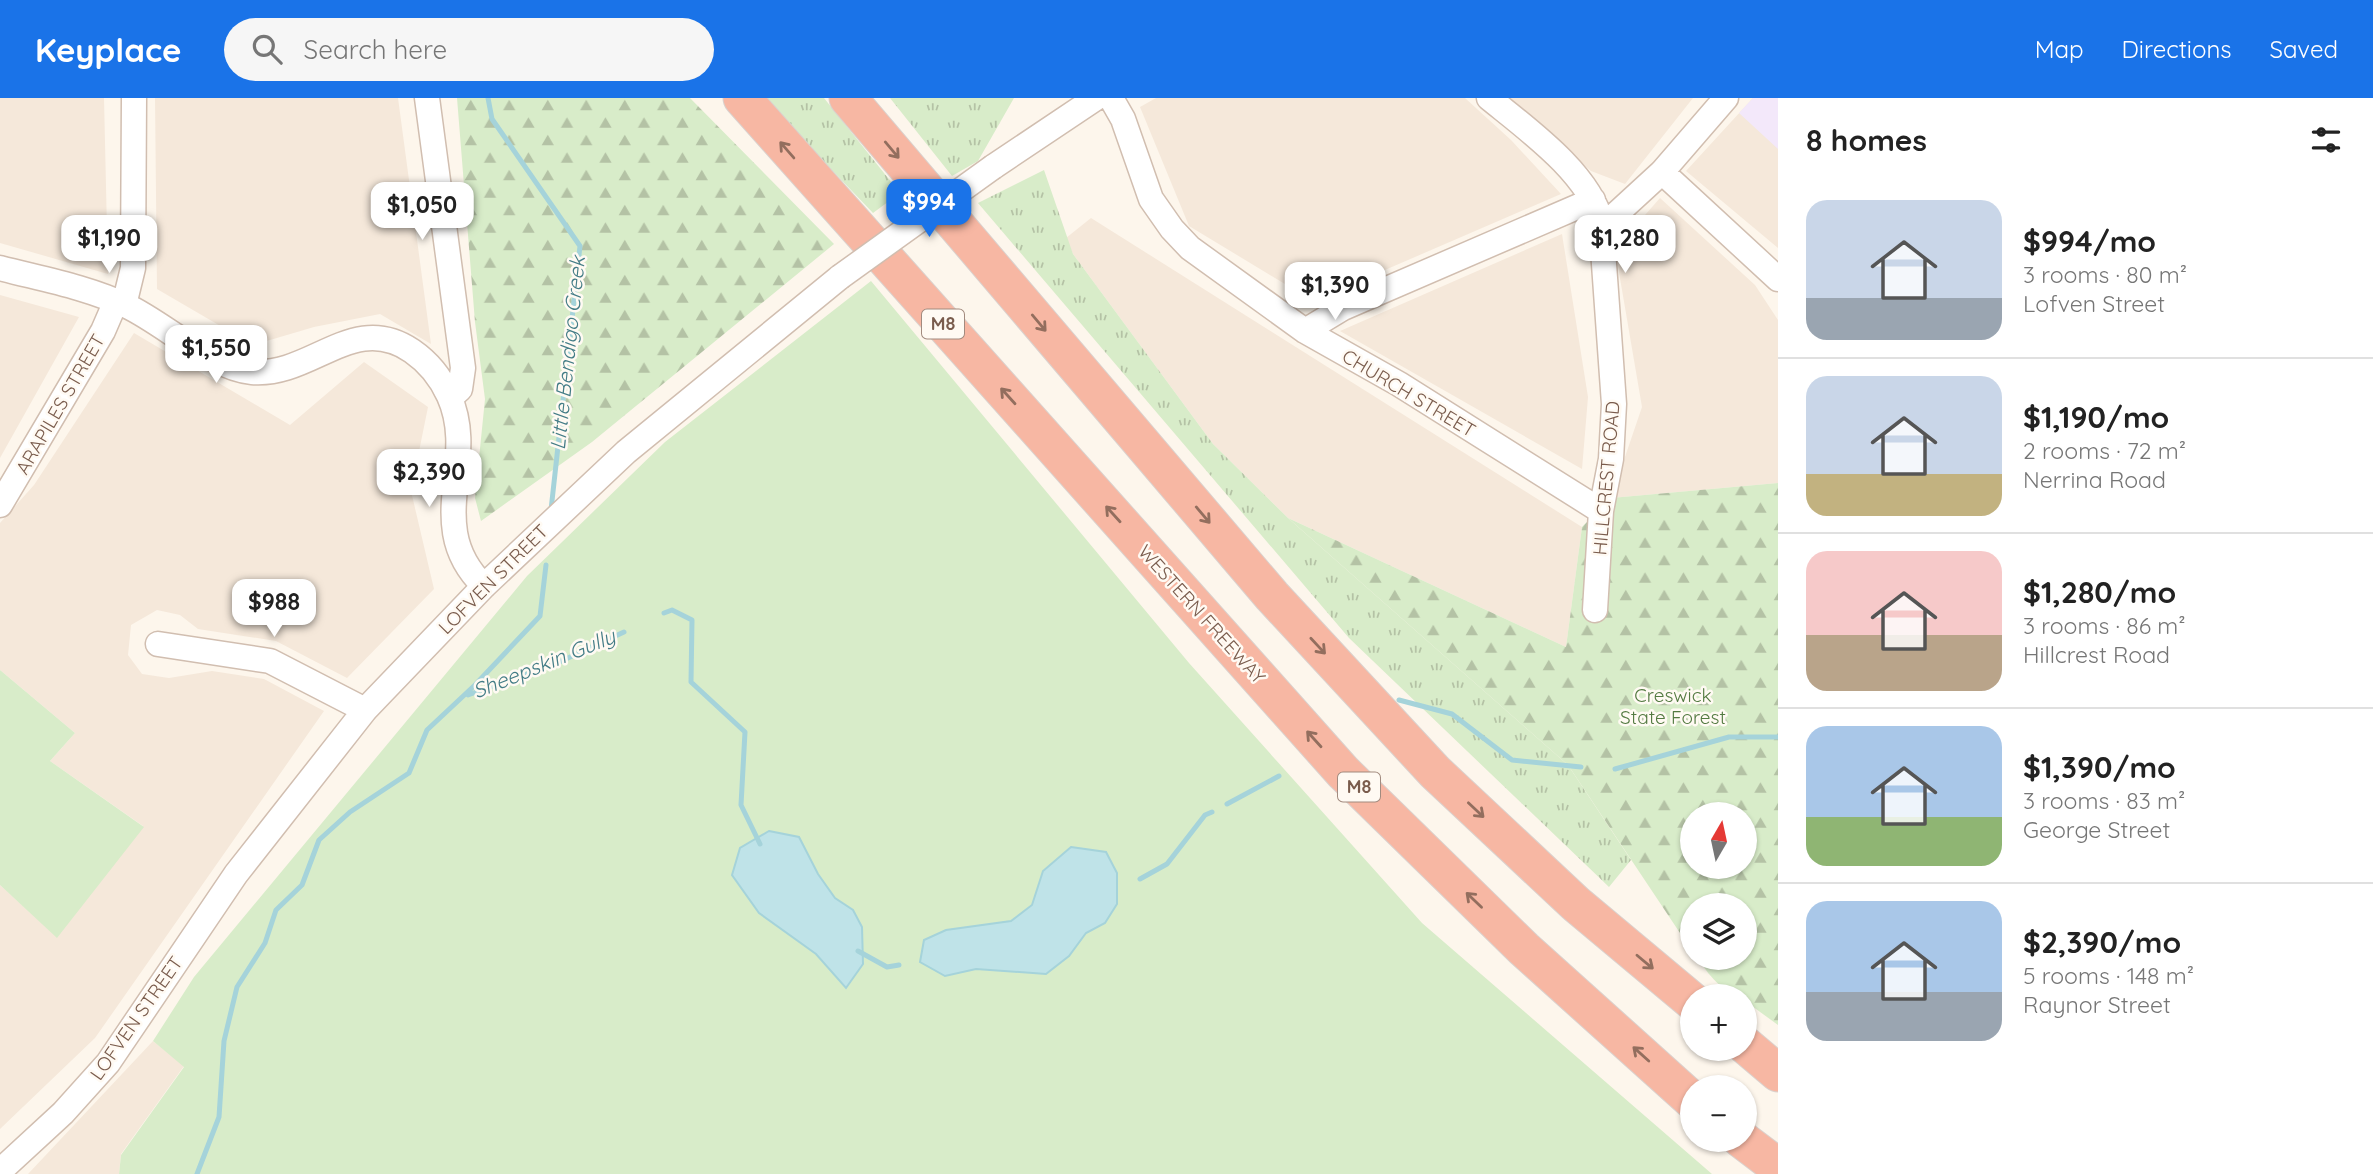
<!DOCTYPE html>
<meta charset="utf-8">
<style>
body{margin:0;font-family:Quicksand,sans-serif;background:#f6f6f6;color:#222;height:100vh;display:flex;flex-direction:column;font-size:26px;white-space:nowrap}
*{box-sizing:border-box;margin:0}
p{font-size:23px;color:#767676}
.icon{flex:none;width:38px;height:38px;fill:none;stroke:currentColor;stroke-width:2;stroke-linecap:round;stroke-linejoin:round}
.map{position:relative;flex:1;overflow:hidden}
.panel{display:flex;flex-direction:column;background:#fff;width:595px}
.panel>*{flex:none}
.needle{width:46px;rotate:9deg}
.tools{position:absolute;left:1680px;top:704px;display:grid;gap:14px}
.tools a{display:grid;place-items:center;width:77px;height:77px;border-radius:50%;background:#fff;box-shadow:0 2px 5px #0004;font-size:35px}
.price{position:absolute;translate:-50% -60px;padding:0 16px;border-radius:14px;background:#fff;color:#222;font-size:23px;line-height:46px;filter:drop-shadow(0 2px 4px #0008)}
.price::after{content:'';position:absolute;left:50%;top:42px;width:21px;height:16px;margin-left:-10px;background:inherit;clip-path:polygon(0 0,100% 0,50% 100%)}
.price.selected{background:#1a73e8;color:#fff}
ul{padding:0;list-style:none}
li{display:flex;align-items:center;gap:21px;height:175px;padding:0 28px}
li+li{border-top:2px solid #e0e0e0}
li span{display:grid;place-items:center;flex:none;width:196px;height:140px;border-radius:21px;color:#555}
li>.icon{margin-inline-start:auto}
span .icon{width:84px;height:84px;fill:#fffc;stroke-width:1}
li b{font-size:30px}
h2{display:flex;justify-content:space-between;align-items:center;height:84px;padding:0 28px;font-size:30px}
header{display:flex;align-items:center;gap:42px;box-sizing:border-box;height:98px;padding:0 35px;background:#1a73e8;color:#fff}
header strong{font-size:33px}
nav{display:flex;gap:38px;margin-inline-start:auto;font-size:24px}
.search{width:490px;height:63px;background:#f6f6f6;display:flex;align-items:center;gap:18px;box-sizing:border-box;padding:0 24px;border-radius:38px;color:#767676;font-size:26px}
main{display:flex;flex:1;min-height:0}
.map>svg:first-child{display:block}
.residential{fill:#f5e8da}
.education{fill:#f3e8fa}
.grass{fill:url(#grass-tufts)}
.forest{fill:url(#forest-firs);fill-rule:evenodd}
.park{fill:#d8ecc9}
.water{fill:#bfe3e8;stroke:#a5d3da;stroke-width:2}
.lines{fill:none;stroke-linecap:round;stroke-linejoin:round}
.stream{stroke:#a5d3da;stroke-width:5}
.minor-casing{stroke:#d1beb0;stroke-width:27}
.highway-casing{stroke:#dad1cd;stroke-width:39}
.minor{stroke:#fff;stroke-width:24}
.highway{stroke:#f7b7a3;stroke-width:37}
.minor-bridge-casing{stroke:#d1beb0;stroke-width:27;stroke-linecap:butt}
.minor-bridge{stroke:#fff;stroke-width:24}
.oneway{stroke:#936e5e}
.labels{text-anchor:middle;stroke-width:5;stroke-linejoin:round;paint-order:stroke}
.shield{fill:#fffaf3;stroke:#a28b7f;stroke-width:2}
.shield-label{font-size:18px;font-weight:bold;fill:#7a5c4d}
.street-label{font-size:19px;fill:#7a5c4d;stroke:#fffaf3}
.park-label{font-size:19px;fill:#537a41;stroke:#fffaf3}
.water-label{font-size:21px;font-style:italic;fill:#437c86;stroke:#fffaf3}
</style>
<header>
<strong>Keyplace</strong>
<div class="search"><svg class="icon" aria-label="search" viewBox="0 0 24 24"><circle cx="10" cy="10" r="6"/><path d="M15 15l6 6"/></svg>Search here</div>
<nav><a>Map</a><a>Directions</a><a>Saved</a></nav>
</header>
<main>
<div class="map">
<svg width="1778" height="1076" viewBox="0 0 1778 1076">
<defs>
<pattern id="grass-tufts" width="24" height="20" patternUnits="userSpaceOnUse" patternTransform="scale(1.75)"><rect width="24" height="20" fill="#d8ecc9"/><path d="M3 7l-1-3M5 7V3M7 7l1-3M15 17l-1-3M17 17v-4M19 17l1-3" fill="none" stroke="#b4c2a5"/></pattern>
<pattern id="forest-firs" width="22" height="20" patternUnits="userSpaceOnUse" patternTransform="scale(1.75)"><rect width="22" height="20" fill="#d8ecc9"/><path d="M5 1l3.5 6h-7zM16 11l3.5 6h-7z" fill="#b4c2a5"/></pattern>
</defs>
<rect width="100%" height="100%" fill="#fdf6ec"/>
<path class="residential" d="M0,0h104l4,176 -108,-31z
M155,0h243l33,246 -51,-30 -66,13 -61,18 -96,-56z
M1156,0h309l46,42 50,54 -248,107 -124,-75 -49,-119z
M1508,0h185l-68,86 -34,-13z
M1753,0h25v150l-92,-77z
M1660,100l95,87 23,35v163l-167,15 31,-91 -27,-158z
M1091,120l491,309 -16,120 -278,-129 -75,-74 -140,-190 -7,-16z
M1562,136l26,163 -6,72 -242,-138z
M0,197l79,22 -79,141z
M134,235l156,92 74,-63 64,45 -17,84 23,98 -87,89 -71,-37 -78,-12 -18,-14 -23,-5 -26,15 -3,30 14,19 27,4 43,-7 52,8 60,32 -229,327 -95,91v-244l57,52 86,-111 -93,-65 25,-28 -75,-63v-147l34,-38z
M153,943l31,25 -63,88 -2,20h-91z"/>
<path class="education" d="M1753,0h25v51l-39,-36z"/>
<path class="grass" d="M763,0h61l76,95 -27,20z
M890,0h124l-36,63 -26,15z
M1044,72l29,84 140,190 75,74 280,247 63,95 -22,27 -260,-249 -371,-435z"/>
<path class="forest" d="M457,0h233l144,146 -242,198 -111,79 -6,-23 10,-99 -10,-77z
M1778,385v542l-33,-24v-5c-21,0 -38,-23 -48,-39h48v-52h-53v46l-124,-186 -280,-247 278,129 16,-120 29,-29zM1692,716h53v52h-53z"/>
<path class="park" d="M871,183l318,382 233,260 290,251h-1593l2,-19 63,-88 -31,-26 41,-64 333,-401 138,-134z
M0,572l75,63 -25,28 94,66 -87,111 -57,-53z"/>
<path class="water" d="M769,733l30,6 19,37 17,24 18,12 9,17 1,37 -17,24 -30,-34 -57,-41 -27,-38 8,-27z
M1071,749l35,5 11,21v31l-12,19 -19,10 -17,23 -23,18 -70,-5 -31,7 -25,-14 4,-22 22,-10 65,-9 21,-16 11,-34z"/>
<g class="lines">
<path class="stream" d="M488,0l4,21 88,127 -29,264
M664,515l8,-3 20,10 -1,62 54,50 -4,73 19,39
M468,597l87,-31 69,-32
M1399,602l53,14 60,46 69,7
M1615,671l114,-32h49
M1227,706l52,-28
M1140,781l27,-15 38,-49 7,-3
M858,853l29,16 12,-2
M197,1076l22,-57 5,-76 13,-54 28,-44 11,-33 26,-25 17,-45 31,-28 59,-39 18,-43 48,-45 65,-69 6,-51"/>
<g class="minor-casing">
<path id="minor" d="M427,0l36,270 -3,21 -10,9
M1111,0l12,21 28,80 21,30 18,19 115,83 94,53 202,127
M1489,0c38,31 101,76 112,124l13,182 -3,55 -10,52 -6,99
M993,69l103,-69
M1662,74l116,107
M1601,130l61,-56 64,-74
M0,170c42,11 87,19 127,38 38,18 84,62 125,66 60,5 101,-61 160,-21 16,11 29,27 37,45 30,66 -27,130 35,190
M124,207l9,-37 1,-170
M1305,233l38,-23 250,-108
M0,407l103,-174 13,-30
M158,546l112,17 95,49
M0,1073l63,-58 45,-50 128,-189 129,-164 119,-124 142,-134 214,-175"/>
</g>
<g class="highway-casing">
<path id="highway" d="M742,0l601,674 181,177 168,151
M848,0l424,498 163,176 141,132 116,97
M1745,947l33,28
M1741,1041l37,28"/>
</g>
<use href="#minor" class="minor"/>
<use href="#highway" class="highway"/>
<g class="minor-bridge-casing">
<path id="minor-bridge" d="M840,179l153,-110"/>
</g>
<use href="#minor-bridge" class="minor-bridge"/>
</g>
<defs><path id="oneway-shaft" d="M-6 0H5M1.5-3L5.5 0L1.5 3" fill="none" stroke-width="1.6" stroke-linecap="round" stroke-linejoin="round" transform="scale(1.75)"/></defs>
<g class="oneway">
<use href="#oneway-shaft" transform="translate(787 52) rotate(-131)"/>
<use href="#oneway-shaft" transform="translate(892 52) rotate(50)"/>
<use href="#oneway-shaft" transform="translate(1039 225) rotate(50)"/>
<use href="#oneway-shaft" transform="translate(1008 298) rotate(-132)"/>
<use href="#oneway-shaft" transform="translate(1113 416) rotate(-132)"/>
<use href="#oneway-shaft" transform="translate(1203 417) rotate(50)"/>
<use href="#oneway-shaft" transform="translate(1318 548) rotate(47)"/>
<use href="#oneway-shaft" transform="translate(1314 641) rotate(-132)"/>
<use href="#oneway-shaft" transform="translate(1476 712) rotate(43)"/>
<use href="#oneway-shaft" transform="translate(1474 802) rotate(-136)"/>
<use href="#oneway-shaft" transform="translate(1645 864) rotate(40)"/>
<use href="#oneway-shaft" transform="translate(1641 956) rotate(-138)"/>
</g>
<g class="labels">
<g class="shield">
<rect x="922" y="211.5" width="42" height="29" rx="5"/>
<rect x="1338" y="674.5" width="42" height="29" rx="5"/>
</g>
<g class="shield-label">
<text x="943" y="232">M8</text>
<text x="1359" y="695">M8</text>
</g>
<g class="street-label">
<text transform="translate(1409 295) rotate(31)" y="7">CHURCH STREET</text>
<text transform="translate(60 306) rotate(-60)" y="7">ARAPILES STREET</text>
<text transform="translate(1606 380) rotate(-85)" y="7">HILLCREST ROAD</text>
<text transform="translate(493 481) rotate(-45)" y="7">LOFVEN STREET</text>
<text transform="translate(1202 516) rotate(48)" y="7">WESTERN FREEWAY</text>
<text transform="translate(136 920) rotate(-55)" y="7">LOFVEN STREET</text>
</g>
<g class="park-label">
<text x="1673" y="604">Creswick<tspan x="1673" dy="22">State Forest</tspan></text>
</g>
<g class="water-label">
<text transform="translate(568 255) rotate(-84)" y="7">Little Bendigo Creek</text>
<text transform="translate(544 566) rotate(-22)" y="7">Sheepskin Gully</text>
</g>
</g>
</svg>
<div class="tools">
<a><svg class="needle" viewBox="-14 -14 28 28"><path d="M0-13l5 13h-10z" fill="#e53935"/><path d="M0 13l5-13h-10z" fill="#767676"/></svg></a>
<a><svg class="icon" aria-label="layers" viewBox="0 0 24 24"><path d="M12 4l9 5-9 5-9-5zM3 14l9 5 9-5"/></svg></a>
<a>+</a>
<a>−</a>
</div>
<b class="price selected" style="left:929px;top:141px">$994</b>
<b class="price" style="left:422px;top:144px">$1,050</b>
<b class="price" style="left:109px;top:177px">$1,190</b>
<b class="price" style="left:1625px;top:177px">$1,280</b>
<b class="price" style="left:1335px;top:224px">$1,390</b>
<b class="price" style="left:216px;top:287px">$1,550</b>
<b class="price" style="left:429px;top:411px">$2,390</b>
<b class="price" style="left:274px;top:541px">$988</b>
</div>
<section class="panel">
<h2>8 homes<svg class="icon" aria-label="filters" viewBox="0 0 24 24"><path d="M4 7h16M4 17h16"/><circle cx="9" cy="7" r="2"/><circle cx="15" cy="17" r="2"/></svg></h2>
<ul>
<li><span style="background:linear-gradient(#c9d6e8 70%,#9aa5b1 0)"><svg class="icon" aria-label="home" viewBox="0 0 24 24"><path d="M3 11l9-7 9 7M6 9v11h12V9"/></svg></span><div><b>$994/mo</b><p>3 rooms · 80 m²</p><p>Lofven Street</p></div></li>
<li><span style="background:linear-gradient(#c9d6e8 70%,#c2b280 0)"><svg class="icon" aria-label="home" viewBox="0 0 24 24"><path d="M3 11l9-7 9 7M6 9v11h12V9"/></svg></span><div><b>$1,190/mo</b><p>2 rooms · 72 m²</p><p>Nerrina Road</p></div></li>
<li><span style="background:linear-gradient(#f6c9c9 60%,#b9a48a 0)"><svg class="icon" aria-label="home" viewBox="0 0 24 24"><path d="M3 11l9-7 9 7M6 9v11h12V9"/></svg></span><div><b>$1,280/mo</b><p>3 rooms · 86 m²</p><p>Hillcrest Road</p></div></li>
<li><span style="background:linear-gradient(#a9c7e8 65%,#8fb573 0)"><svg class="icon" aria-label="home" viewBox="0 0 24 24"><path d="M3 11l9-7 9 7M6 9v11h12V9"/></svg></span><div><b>$1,390/mo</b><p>3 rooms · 83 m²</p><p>George Street</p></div></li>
<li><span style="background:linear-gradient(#a9c7e8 65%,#9aa5b1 0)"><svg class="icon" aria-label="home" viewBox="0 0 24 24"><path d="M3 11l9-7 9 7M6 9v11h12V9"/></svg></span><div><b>$2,390/mo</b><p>5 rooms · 148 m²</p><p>Raynor Street</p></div></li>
</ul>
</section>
</main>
